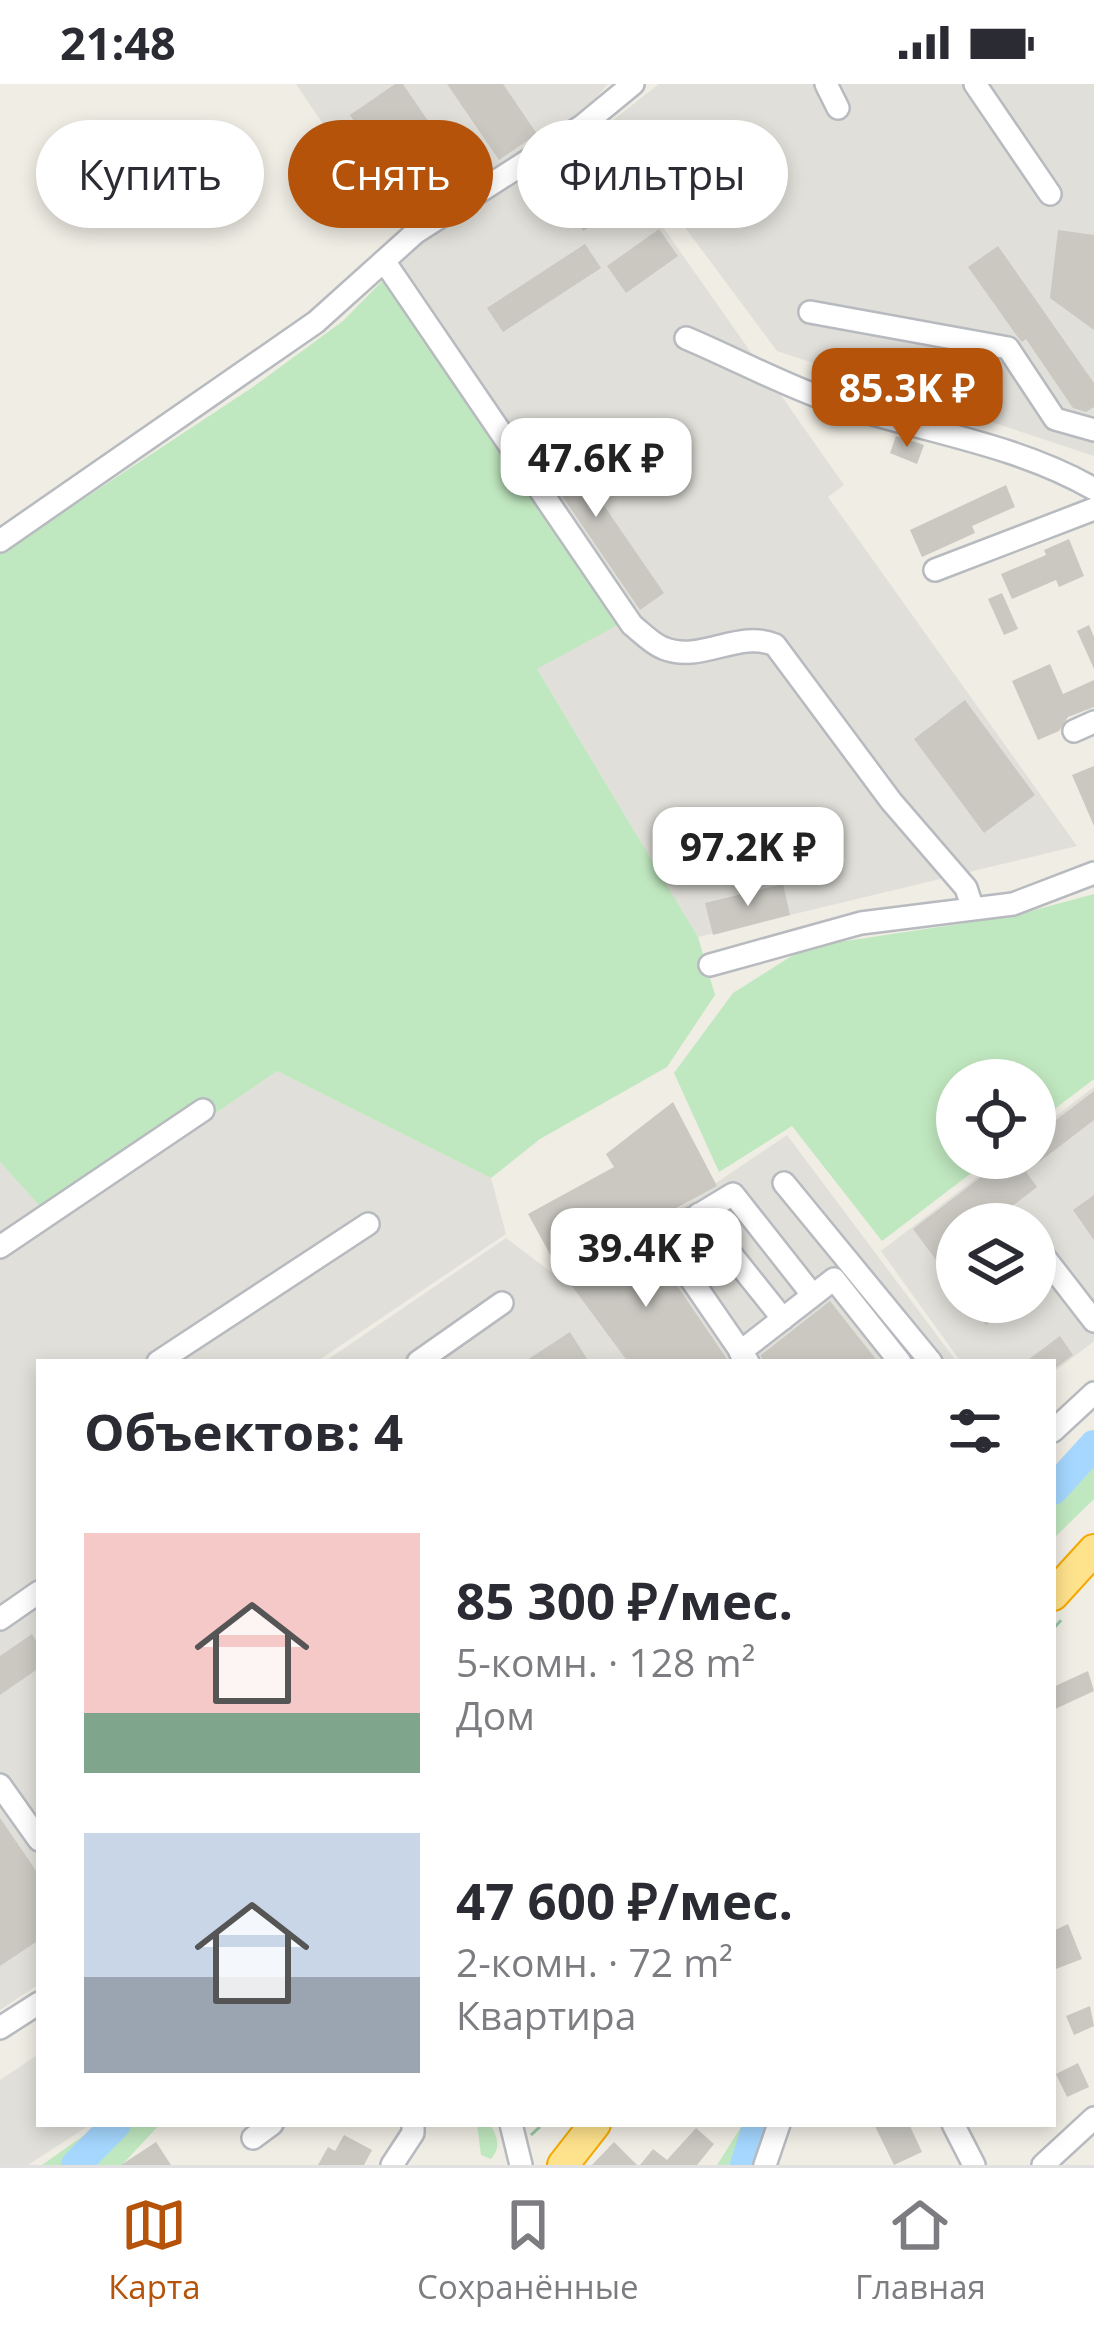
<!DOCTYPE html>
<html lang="ru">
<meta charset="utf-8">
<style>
body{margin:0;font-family:"Open Sans",sans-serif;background:#f7f7f7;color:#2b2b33;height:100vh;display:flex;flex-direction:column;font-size:45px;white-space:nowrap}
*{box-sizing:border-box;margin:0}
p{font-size:39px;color:#7c7c81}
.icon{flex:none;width:66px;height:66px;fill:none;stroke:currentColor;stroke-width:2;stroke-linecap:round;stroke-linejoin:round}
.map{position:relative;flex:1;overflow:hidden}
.details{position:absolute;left:36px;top:1275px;width:1020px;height:768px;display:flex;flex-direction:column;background:#fff;border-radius:0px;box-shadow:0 6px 18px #0003}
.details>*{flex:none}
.top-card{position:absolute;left:36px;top:36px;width:1023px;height:108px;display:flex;gap:24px}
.fabs{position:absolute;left:936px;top:975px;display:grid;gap:24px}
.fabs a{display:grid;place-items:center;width:120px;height:120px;border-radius:50%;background:#fff;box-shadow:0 6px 18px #0003;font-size:60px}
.price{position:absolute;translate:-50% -102px;padding:0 27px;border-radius:24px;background:#fff;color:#222;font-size:39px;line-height:78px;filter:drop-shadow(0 3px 6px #0008)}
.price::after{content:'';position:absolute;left:50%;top:72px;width:36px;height:27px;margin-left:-18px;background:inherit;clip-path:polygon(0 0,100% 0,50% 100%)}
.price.active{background:#b45309;color:#fff}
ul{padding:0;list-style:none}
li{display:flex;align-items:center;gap:36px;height:300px;padding:0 48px}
li span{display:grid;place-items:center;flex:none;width:336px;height:240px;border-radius:0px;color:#555}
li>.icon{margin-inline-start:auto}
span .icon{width:144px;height:144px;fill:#fffc;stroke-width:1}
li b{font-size:51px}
h2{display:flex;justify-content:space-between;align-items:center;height:144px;padding:0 48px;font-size:51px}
.tag{padding:0 42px;border-radius:54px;background:#fff;box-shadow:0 6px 18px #0003;font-size:42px;line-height:108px}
.tag.active{background:#b45309;color:#fff}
.status{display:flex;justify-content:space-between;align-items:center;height:84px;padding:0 60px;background:#fff;direction:ltr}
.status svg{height:33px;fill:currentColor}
.menu{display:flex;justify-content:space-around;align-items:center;height:168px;border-top:3px solid #e1e1e2;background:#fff;font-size:33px;color:#7c7c81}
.menu a{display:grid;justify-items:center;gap:6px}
.menu .active{color:#b45309}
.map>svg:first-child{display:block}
.industrial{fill:#e0dfd9;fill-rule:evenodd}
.green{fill:#c0e8c0}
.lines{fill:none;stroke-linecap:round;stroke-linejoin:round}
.river{stroke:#a5d7ff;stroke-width:30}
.building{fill:#cac8c1}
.minor-casing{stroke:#b7babf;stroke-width:26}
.highway-casing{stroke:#f4a900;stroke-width:34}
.path{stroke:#97c7a5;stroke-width:3;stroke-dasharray:12 6;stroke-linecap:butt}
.minor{stroke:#fff;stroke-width:21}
.highway{stroke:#ffe28c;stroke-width:30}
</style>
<div class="status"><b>21:48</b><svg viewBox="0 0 49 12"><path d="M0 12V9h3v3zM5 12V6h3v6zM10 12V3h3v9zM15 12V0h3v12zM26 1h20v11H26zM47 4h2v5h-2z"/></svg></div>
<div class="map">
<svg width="1094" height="2081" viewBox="0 0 1094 2081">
<rect width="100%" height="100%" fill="#efede4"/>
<path class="industrial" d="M296,0h312l-22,25 -170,111 -49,-31z
M659,0h435v372l-317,-105 -169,-227z
M592,42l252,359 -16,12 249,349 -379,91 -161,-268 96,-54 -113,-174 -125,-173 34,-33z
M277,987l214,107 15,56 -190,128h-277v622l-39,26v-848l55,61z
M1094,1003v254l-41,32v-11h-92l-80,-111 121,-93h33v-26zM957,1140h78v78h-78z
M787,1051l170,227h-633l182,-124 61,46z
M39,1970v70h52l-63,41h-28v-85z"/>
<path class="green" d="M395,184l125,173 114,175 -97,53 161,268 17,58 -48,72 -127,72 -49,39 -214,-107 -222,152 -55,-61v-608l253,-167 90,-66z
M1094,810v185l-59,45v-44h-78v78h34l-109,83 -90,-115 -73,46 -45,-99 59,-80 73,-46 206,-31z
M1094,1348v67l-41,40v-65z
M100,2040h60l-38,41h-80z
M477,2040h13c7,13 12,22 1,35l-10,-4z
M743,2040h30l-15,41h-41z"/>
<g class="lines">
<path class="river" d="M1053,1406l41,-45
M76,2081l40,-41
M745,2081l13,-41"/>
</g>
<path class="building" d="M395,0h8l65,96 -51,34 -67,-99z
M447,0h56l34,50 -38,26z
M572,78l34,54 -23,15 -34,-55z
M659,145l19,27 -52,37 -19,-27z
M1058,146l36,5v95l-44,-32z
M585,160l16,24 -98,64 -16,-24z
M998,162l96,137v24l-8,5 -13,-4 -47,-69 -4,3 -5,-6 -49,-69z
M552,346l112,163 -24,17 -112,-164z
M896,352l28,9 -7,19 -27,-11z
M1006,401l9,22 -43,19 3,7 -53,24 -12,-27z
M1069,455l15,37 -25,11 -3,-7 -44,19 -11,-25 45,-19 -2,-5z
M1002,509l16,36 -14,6 -16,-36z
M1089,541l5,12v32l-17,-38z
M1050,580l13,30 31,-14v27l-26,10 -9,14 -21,9 -26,-59z
M965,616l70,95 -51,38 -70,-94z
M1094,682v60l-22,-51z
M783,800l7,31 -77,20 -8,-32z
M1094,1007v29l-68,52 11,15 -48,37h-32v64l-44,-59 93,-71h29v-22z
M673,1018l44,84 -83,45 -3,-5 -74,41 -29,-53 86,-47 -8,-13z
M1094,1111v45l-21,-30z
M641,1151l24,33 64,94h-101l-56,-76z
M830,1217l48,61h-115l-2,-7z
M968,1218h48l-30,23z
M570,1248l19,30h-65z
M1060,1252l13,19 -20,15v-8h-28z
M32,1550l7,11v23l-39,27v-39z
M1088,1587l6,20 -41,19v-23z
M0,1734l39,57v65l-39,26z
M1068,1840l14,35 -29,11v-39z
M1090,1922l4,20 -20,9 -8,-19z
M1078,1979l11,24 -22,10 -11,-23z
M874,2040h35l13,28 -28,13z
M696,2044l18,16 -17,21h-57l13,-16 14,11z
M344,2051l28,15 -8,15h-46l10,-18 7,4z
M156,2058l15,23h-50z
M614,2058l23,23h-45z"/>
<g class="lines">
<g class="minor-casing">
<path id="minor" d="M826,0l12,24
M975,0l75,110
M384,177l248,364c9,7 20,19 31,23 38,16 75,-19 112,-3l116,156 75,87 7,21
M810,228l198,36 47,71 39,11
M686,254c45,19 90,43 136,60 89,32 189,43 272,91
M0,457l316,-219 99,-89 167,-107 51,-42
M935,486l159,-61
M1074,647l20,-9
M710,881l151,-42 152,-19 81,-31
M784,1099l147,179
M699,1130l84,105
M1035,1161l59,76
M0,1163l203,-137
M740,1268l94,-73 66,83
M158,1278l210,-138
M418,1278l84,-59
M748,1278l-86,-125 71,-43 78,99
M1053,1347l41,-38
M0,1535l39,-27
M0,1701l39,55
M0,1944l39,-25
M511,2040l10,41
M953,2040l21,41
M253,2054l19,-14
M392,2081l21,-32v-9
M765,2081l14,-41
M1043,2081l51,-47"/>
</g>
<g class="highway-casing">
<path id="highway" d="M1053,1511l41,-45
M563,2081l32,-41"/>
</g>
<path class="path" d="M1053,1545l11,-12
M531,2051l12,-11"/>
<use href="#minor" class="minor"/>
<use href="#highway" class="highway"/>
</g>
</svg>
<div class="fabs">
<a><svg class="icon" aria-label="locate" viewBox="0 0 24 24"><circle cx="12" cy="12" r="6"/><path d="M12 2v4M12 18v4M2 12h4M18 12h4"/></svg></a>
<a><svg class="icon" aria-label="layers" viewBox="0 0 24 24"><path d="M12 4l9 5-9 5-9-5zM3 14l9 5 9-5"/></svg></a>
</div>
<b class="price active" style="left:907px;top:366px">85.3K ₽</b>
<b class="price" style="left:596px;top:436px">47.6K ₽</b>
<b class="price" style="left:748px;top:825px">97.2K ₽</b>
<b class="price" style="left:646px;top:1226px">39.4K ₽</b>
<div class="top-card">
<a class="tag">Купить</a>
<a class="tag active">Снять</a>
<a class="tag">Фильтры</a>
</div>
<section class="details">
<h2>Объектов: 4<svg class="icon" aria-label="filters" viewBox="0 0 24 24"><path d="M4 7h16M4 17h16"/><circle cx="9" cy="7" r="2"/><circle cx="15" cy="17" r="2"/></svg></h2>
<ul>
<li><span style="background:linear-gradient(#f6c9c9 75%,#7fa58c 0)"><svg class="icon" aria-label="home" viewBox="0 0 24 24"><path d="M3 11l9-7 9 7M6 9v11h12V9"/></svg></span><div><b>85 300 ₽/мес.</b><p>5-комн. · 128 m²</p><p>Дом</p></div></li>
<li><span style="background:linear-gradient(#c9d6e8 60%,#9aa5b1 0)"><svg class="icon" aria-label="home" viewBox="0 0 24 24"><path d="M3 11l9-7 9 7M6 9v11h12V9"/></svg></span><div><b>47 600 ₽/мес.</b><p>2-комн. · 72 m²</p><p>Квартира</p></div></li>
</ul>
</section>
</div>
<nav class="menu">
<a class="active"><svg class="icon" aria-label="map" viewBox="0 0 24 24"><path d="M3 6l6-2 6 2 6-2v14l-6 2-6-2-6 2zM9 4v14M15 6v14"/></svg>Карта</a>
<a><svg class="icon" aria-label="saved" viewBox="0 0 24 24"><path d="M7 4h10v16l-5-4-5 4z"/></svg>Сохранённые</a>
<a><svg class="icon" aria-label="home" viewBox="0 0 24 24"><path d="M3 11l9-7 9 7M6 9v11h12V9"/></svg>Главная</a>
</nav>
